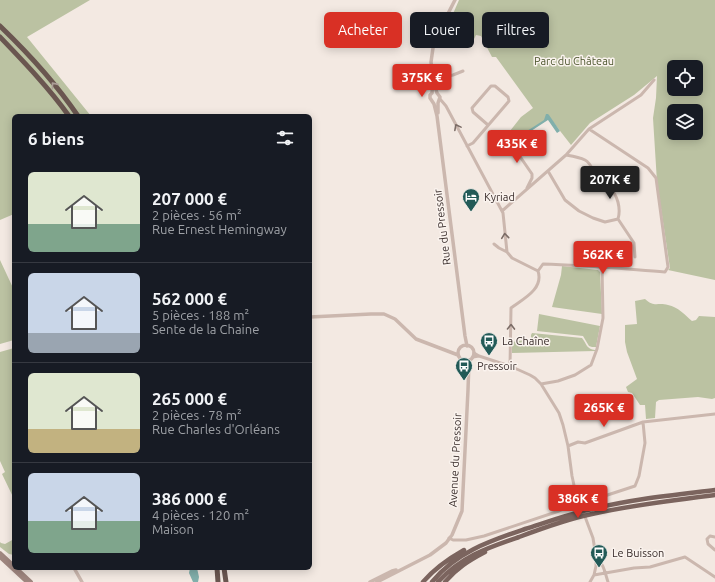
<!DOCTYPE html>
<html lang="fr">
<meta charset="utf-8">
<style>
body{margin:0;font-family:Ubuntu,sans-serif;background:#242831;color:#f1f3f6;height:100vh;display:flex;flex-direction:column;font-size:15px;white-space:nowrap}
*{box-sizing:border-box;margin:0}
p{font-size:13px;color:#9ea1a6}
.icon{flex:none;width:22px;height:22px;fill:none;stroke:currentColor;stroke-width:2;stroke-linecap:round;stroke-linejoin:round}
.map{position:relative;flex:1;overflow:hidden}
.side{position:absolute;left:12px;top:114px;width:300px;height:456px;display:flex;flex-direction:column;background:#171b24;border-radius:6px;box-shadow:0 2px 10px #0003}
.side>*{flex:none}
.banner{position:absolute;left:324px;top:12px;width:331px;height:36px;display:flex;gap:8px}
.controls{position:absolute;left:667px;top:60px;display:grid;gap:8px}
.controls a{display:grid;place-items:center;width:36px;height:36px;border-radius:6px;background:#171b24;box-shadow:0 2px 10px #0003;font-size:20px}
.price{position:absolute;translate:-50% -34px;padding:0 9px;border-radius:4px;background:#d93025;color:#fff;font-size:13px;line-height:26px;filter:drop-shadow(0 1px 2px #0008)}
.price::after{content:'';position:absolute;left:50%;top:24px;width:12px;height:9px;margin-left:-6px;background:inherit;clip-path:polygon(0 0,100% 0,50% 100%)}
.price.active{background:#222;color:#fff}
ul{padding:0;list-style:none}
li{display:flex;align-items:center;gap:12px;height:100px;padding:0 16px}
li+li{border-top:1px solid #363941}
li span{display:grid;place-items:center;flex:none;width:112px;height:80px;border-radius:6px;color:#555}
li>.icon{margin-inline-start:auto}
span .icon{width:48px;height:48px;fill:#fffc;stroke-width:1}
li b{font-size:17px}
h2{display:flex;justify-content:space-between;align-items:center;height:48px;padding:0 16px;font-size:17px}
.tag{padding:0 14px;border-radius:6px;background:#171b24;box-shadow:0 2px 10px #0003;font-size:14px;line-height:36px}
.tag.active{background:#d93025;color:#fff}
.map>svg:first-child{display:block}
.green{fill:#bbc2a2;fill-rule:evenodd}
.water{fill:#81afab}
.lines{fill:none;stroke-linecap:round;stroke-linejoin:round}
.minor{stroke:#cbb7ae;stroke-width:3}
.tertiary{stroke:#cbb7ae;stroke-width:3.5}
.secondary{stroke:#9f867f;stroke-width:4}
.primary{stroke:#7b645e;stroke-width:4.5}
.trunk{stroke:#6a5650;stroke-width:5}
.oneway{stroke:#ab9d97}
.oneway2{stroke:#7b6c66}
.labels{text-anchor:middle;stroke-width:3;stroke-linejoin:round;paint-order:stroke}
.park-label{font-size:11px;fill:#4e5730;stroke:#faf3ee}
.poi-label{font-size:11px;fill:#3a2e2c;stroke:#faf3ee;text-anchor:start}
.street-label{font-size:11px;fill:#3a2e2c;stroke:#faf3ee}
</style>
<div class="map">
<svg width="715" height="582" viewBox="0 0 715 582">
<rect width="100%" height="100%" fill="#f3e9e2"/>
<path class="green" d="M0,0h90l-63,37 64,79h-77v98l-14,6z
M459,0h256v280l-47,-10 2,-2 -13,-86 -4,-64 3,-20 1,-22 -23,19 -44,28 -19,22 -21,-27 -20,13 -8,9 -15,2 -5,-1 19,-24 12,-9 -37,-51h-4l-11,-21 -5,-1 -6,12 -28,-8zM674,67h22v22h-22zM674,111h22v22h-22z
M0,260l14,30v50l-14,4z
M562,266l36,4 2,2 2,42 -50,-7 9,-32z
M645,299c10,9 12,3 23,6 10,2 17,10 24,16l4,-1 3,-4 16,1v81l-3,1 -14,-2 -39,3 -3,2 -1,16 -9,1 -1,-14h-5l-8,-12 -4,-1 -2,-5 11,-8 -10,-27 -2,-10v-17l12,-1 -2,-23z
M539,314l61,12 -4,21h-4l-3,-1 -6,-10 -46,-5z
M532,333l50,5c5,6 4,11 13,12v1l-83,2v-11l13,-2v3h6v-8z
M14,348v151l-12,-25 3,-2 -5,-11v-109z
M14,539v16l-5,-1 -9,-7v-5l1,1 4,1z"/>
<path class="water" d="M546,114h2l1,1 11,16 -3,2 -9,-13 -17,11 12,17 -4,2 -12,-19 17,-11z
M190,568h7l2,9 -1,5h-5l-4,-9z"/>
<g class="lines">
<path class="minor" d="M433,79l20,-4 10,-4
M440,99l6,7 57,107 4,39 5,6 26,13c6,18 -15,28 -27,37l-1,58
M508,139l24,35v4l-5,10
M467,146l6,-3 36,-42 -1,-4 -13,-11h-4l-19,22 1,4 15,13
M566,155c6,1 13,2 19,5 6,3 8,11 12,17 3,5 8,7 12,10 9,8 12,22 9,32l16,24 1,14
M548,171l17,29 14,11 14,7 12,4 13,-3
M502,211l64,-56 23,-26 52,-34 13,-15
M494,244l5,4 8,4
M538,271l5,-7c41,1 82,5 122,8l3,-5 -12,-89 -8,-10 -59,-39
M474,353l5,3 31,10 20,9 5,3 6,6 18,29 4,12 5,21 4,30 3,14 18,48 3,19v9l-2,9 -4,7
M473,357l6,-1
M541,384l17,-3 17,-6 16,-10 6,-16 6,-31 -1,-51
M568,446l10,-4 7,1 58,-21 72,-8
M580,504l55,-18 4,-10 6,-33 -2,-21
M715,537l-5,-1 -3,3 1,5 7,6
M449,538l4,2h13l18,-4 75,-25 20,-9
M596,557c8,7 9,16 12,25
M594,575l40,-7 16,-1 35,-10 30,20"/>
<path class="tertiary" d="M455,0l-18,35 -4,13 -2,14 2,18 -1,13 -2,2v3l4,6 3,12 28,220 2,10
M433,80l4,13 3,4 -2,6v10
M310,317l61,-3h13l11,5 21,20 42,16
M458 353a8 8 0 1 1 16 0a8 8 0 1 1-16 0Z
M74,568l8,14
M370,582l22,-11 4,-1
M377,582l53,-27 16,-12 6,-8 10,-24 6,-121 1,-29"/>
<path class="secondary" d="M0,553l14,13
M0,557l27,25
M16,568l15,14"/>
<path class="primary" d="M423,582c12,-14 25,-23 41,-32
M432,582c24,-30 58,-41 93,-53 22,-7 44,-15 67,-20 40,-10 82,-14 123,-19
M438,582c24,-26 49,-34 81,-45 24,-9 48,-18 73,-23 40,-9 82,-14 123,-19
M445,582c12,-14 23,-21 40,-30"/>
<path class="trunk" d="M0,26c27,26 57,59 78,90
M0,37c24,25 49,51 69,79
M217,568l1,14
M224,568l2,14"/>
</g>
<defs><path id="oneway-chevron" d="M-2-3.5L2.5 0L-2 3.5" fill="none" stroke-width="1.6" stroke-linecap="round" stroke-linejoin="round"/></defs>
<use class="oneway" href="#oneway-chevron" transform="translate(54 85) rotate(-129)"/>
<g class="oneway2">
<use href="#oneway-chevron" transform="translate(457 127) rotate(-118)"/>
<use href="#oneway-chevron" transform="translate(505 236) rotate(-96)"/>
<use href="#oneway-chevron" transform="translate(511 327) rotate(-89)"/>
</g>
<defs>
<g id="hotel-pin" transform="scale(0.9)"><path d="M0 17L-7.5 6A9.5 9.5 0 1 1 7.5 6Z" fill="#225a57" stroke="#faf3ee"/><path d="M-6-4.5h1.5V1H6V5H4.5V3h-9V5H-6ZM-4 0a1.8 1.8 0 1 1 3.6 0ZM.5 0V-2.5h3Q6-2.5 6 0Z" fill="#fff"/></g>
<g id="bus-pin" transform="scale(0.9)"><path d="M0 17L-7.5 6A9.5 9.5 0 1 1 7.5 6Z" fill="#225a57" stroke="#faf3ee"/><path d="M-5-6H5V4H4V6H2V4H-2V6H-4V4H-5ZM-3.5-4V0h7V-4ZM-3.5 1.2v1.5H-2V1.2ZM2 1.2v1.5H3.5V1.2Z" fill="#fff"/></g>
</defs>
<g fill-rule="evenodd">
<use href="#hotel-pin" x="471" y="197"/>
<use href="#bus-pin" x="489" y="341"/>
<use href="#bus-pin" x="464" y="366"/>
<use href="#bus-pin" x="599" y="553"/>
</g>
<g class="labels">
<g class="park-label">
<text x="574" y="65">Parc du Château</text>
</g>
<g class="poi-label">
<text x="484" y="201">Kyriad</text>
<text x="502" y="345">La Chaîne</text>
<text x="477" y="370">Pressoir</text>
<text x="612" y="557">Le Buisson</text>
</g>
<g class="street-label">
<text transform="translate(442 227) rotate(-97)" y="4">Rue du Pressoir</text>
<text transform="translate(455 460) rotate(-87)" y="4">Avenue du Pressoir</text>
</g>
</g>
</svg>
<div class="controls">
<a><svg class="icon" aria-label="locate" viewBox="0 0 24 24"><circle cx="12" cy="12" r="6"/><path d="M12 2v4M12 18v4M2 12h4M18 12h4"/></svg></a>
<a><svg class="icon" aria-label="layers" viewBox="0 0 24 24"><path d="M12 4l9 5-9 5-9-5zM3 14l9 5 9-5"/></svg></a>
</div>
<b class="price" style="left:422px;top:98px">375K €</b>
<b class="price" style="left:517px;top:164px">435K €</b>
<b class="price active" style="left:610px;top:200px">207K €</b>
<b class="price" style="left:603px;top:275px">562K €</b>
<b class="price" style="left:604px;top:428px">265K €</b>
<b class="price" style="left:578px;top:519px">386K €</b>
<div class="banner">
<a class="tag active">Acheter</a>
<a class="tag">Louer</a>
<a class="tag">Filtres</a>
</div>
<section class="side">
<h2>6 biens<svg class="icon" aria-label="filters" viewBox="0 0 24 24"><path d="M4 7h16M4 17h16"/><circle cx="9" cy="7" r="2"/><circle cx="15" cy="17" r="2"/></svg></h2>
<ul>
<li><span style="background:linear-gradient(#dfe7d0 65%,#7fa58c 0)"><svg class="icon" aria-label="home" viewBox="0 0 24 24"><path d="M3 11l9-7 9 7M6 9v11h12V9"/></svg></span><div><b>207 000 €</b><p>2 pièces · 56 m²</p><p>Rue Ernest Hemingway</p></div></li>
<li><span style="background:linear-gradient(#c9d6e8 75%,#9aa5b1 0)"><svg class="icon" aria-label="home" viewBox="0 0 24 24"><path d="M3 11l9-7 9 7M6 9v11h12V9"/></svg></span><div><b>562 000 €</b><p>5 pièces · 188 m²</p><p>Sente de la Chaine</p></div></li>
<li><span style="background:linear-gradient(#dfe7d0 70%,#c2b280 0)"><svg class="icon" aria-label="home" viewBox="0 0 24 24"><path d="M3 11l9-7 9 7M6 9v11h12V9"/></svg></span><div><b>265 000 €</b><p>2 pièces · 78 m²</p><p>Rue Charles d'Orléans</p></div></li>
<li><span style="background:linear-gradient(#c9d6e8 60%,#7fa58c 0)"><svg class="icon" aria-label="home" viewBox="0 0 24 24"><path d="M3 11l9-7 9 7M6 9v11h12V9"/></svg></span><div><b>386 000 €</b><p>4 pièces · 120 m²</p><p>Maison</p></div></li>
</ul>
</section>
</div>
